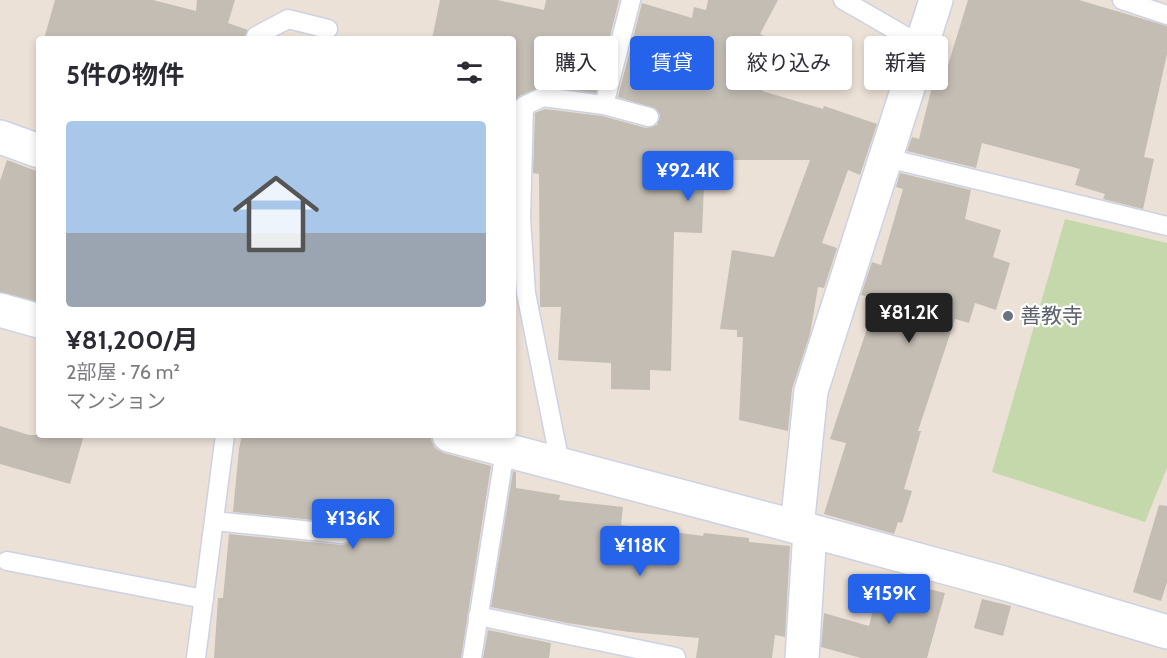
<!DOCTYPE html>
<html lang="ja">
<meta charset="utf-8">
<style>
body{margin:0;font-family:Cabin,"Noto Sans JP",sans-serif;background:#f2f2f3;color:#2b2b33;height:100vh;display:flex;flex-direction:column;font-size:22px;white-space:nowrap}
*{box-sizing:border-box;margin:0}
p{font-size:20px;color:#7c7c81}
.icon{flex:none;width:33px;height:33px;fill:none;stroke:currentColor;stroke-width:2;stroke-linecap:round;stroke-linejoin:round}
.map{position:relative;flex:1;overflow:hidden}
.panel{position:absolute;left:36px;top:36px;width:480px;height:402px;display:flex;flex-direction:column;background:#fff;border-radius:6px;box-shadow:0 3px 9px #0003}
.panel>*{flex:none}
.guide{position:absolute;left:534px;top:36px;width:543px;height:54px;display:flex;gap:12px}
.price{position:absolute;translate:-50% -51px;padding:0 14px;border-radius:6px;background:#2563eb;color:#fff;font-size:20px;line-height:39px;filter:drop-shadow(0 2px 3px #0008)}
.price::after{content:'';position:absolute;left:50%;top:36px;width:18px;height:14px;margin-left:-9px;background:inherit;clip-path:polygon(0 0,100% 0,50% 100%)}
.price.active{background:#222;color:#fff}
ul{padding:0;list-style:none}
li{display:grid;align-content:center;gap:12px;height:318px;padding:0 30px}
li+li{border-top:2px solid #e1e1e2}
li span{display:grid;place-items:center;height:186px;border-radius:6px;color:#555}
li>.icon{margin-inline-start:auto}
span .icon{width:108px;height:108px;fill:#fffc;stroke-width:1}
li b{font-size:26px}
h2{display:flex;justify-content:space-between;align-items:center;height:72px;padding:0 30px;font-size:26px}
.tag{padding:0 21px;border-radius:6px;background:#fff;box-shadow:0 3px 9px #0003;font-size:21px;line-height:54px}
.tag.active{background:#2563eb;color:#fff}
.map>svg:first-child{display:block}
.cemetery{fill:#c5d8ac}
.building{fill:#c3bdb4}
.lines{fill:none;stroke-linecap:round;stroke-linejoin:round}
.lane-casing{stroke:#ccd2e3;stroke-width:21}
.street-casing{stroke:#ccd2e3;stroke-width:36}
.lane{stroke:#fff;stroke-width:18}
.street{stroke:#fff;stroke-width:33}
.worship-dot{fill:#6b7280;stroke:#fff;stroke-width:2}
.labels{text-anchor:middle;stroke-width:4.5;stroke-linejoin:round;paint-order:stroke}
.worship-label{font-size:21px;fill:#5b616d;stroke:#fff;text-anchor:start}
</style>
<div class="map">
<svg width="1167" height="658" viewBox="0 0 1167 658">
<rect width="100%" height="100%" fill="#ece1d7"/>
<path class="cemetery" d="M1065,219l102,24v225l-22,54 -153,-50z"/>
<path class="building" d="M55,0h98l43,11 1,-11h38l-7,23 20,7 -4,9h-200z
M440,0h57l47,10 2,-10h73l-23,93 -52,-7 -25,10 -6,9v-66h-81z
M708,0h70l-18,34 25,13 -23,44 61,18 1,-3 53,18 -17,51 -12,-5 -26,73 15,5 -13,40 -6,-1 -8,47 -18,55 -4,42 -49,-11 4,-83h-6v-7l-17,-1 12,-79 42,7 36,-97h-105l-3,73 -28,-1 -3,139 -21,-1v20l-39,-1v-26l-53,-3 3,-53h-21v-3l-1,-130 -6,-1 2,-60 10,-4 57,7 44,12 11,-3 3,-10 -4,-6 -38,-12 24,-94 50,15 2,-11 12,3z
M968,0h111l88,26v28l-23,103 10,2 -11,50 -40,-10 2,-5 -30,-9 5,-16 -98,-26 -6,25 -69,-17 5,-14 7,2 16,-64 9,3z
M7,160l32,12v130l-39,-10v-111z
M900,173l71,17 -6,29 36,11 -8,27 17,6 -14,47 -21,-7 -6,20 -14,-4 -37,112h3l-17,58 8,2 -10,32 -4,-1 -4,12 -70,-20 22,-71 -16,-4 47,-140 -16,-4 11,-33 9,3 22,-76 -7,-2z
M0,426l29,9h55l-14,49 -70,-20z
M242,435h189v5l4,8 9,5 47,13 -30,192h-247l4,-60h5l6,-64 112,11 6,-1 6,-8 -1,-7 -9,-6 -110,-11 6,-63z
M513,471l3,1v16l44,7 -1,5 64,7 -2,18 82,11 1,-3 45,5v4l41,4 -5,91 -10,-2 -3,23h-76l3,-20 -70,-6 -62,-9 -76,-16z
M1159,505l8,1v76l-6,19 -28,-9z
M881,577l64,16 -18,65h-66l-40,-11 3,-34 45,13z
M982,599l29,7 -8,30 -29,-8z
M488,630l63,13 -2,15h-66z"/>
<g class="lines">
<g class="lane-casing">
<path id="lane" d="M843,0l78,45
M1122,0l45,15
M255,39l1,-3 32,-17 40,10
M604,105l45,12
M887,158l280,68
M560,463l-34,-170 -5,-74 3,-113 19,-9 61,8 27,-105
M214,521l128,13
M7,561l197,38
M478,616l198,41
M196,658l29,-223
M472,658l33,-207"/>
</g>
<g class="street-casing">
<path id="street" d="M0,137l39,14
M0,310l39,11
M449,435l348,92 206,56 164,49
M797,527l14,-136 125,-391
M802,658l8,-127"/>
</g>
<use href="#lane" class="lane"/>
<use href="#street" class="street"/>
</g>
<circle class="worship-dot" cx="1008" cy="316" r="6"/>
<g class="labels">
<g class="worship-label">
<text x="1020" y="323">善教寺</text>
</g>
</g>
</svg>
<b class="price" style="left:688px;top:202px">¥92.4K</b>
<b class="price active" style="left:909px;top:344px">¥81.2K</b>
<b class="price" style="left:353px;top:550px">¥136K</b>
<b class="price" style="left:640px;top:577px">¥118K</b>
<b class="price" style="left:889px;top:625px">¥159K</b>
<div class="guide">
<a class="tag">購入</a>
<a class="tag active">賃貸</a>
<a class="tag">絞り込み</a>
<a class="tag">新着</a>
</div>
<section class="panel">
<h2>5件の物件<svg class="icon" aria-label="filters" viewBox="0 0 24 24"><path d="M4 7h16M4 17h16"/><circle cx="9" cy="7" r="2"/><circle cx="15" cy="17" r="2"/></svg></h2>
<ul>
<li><span style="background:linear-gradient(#a9c7e8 60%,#9aa5b1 0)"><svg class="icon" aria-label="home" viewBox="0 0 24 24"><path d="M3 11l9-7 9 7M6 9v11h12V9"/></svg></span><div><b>¥81,200/月</b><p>2部屋 · 76 m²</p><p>マンション</p></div></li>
</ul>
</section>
</div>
